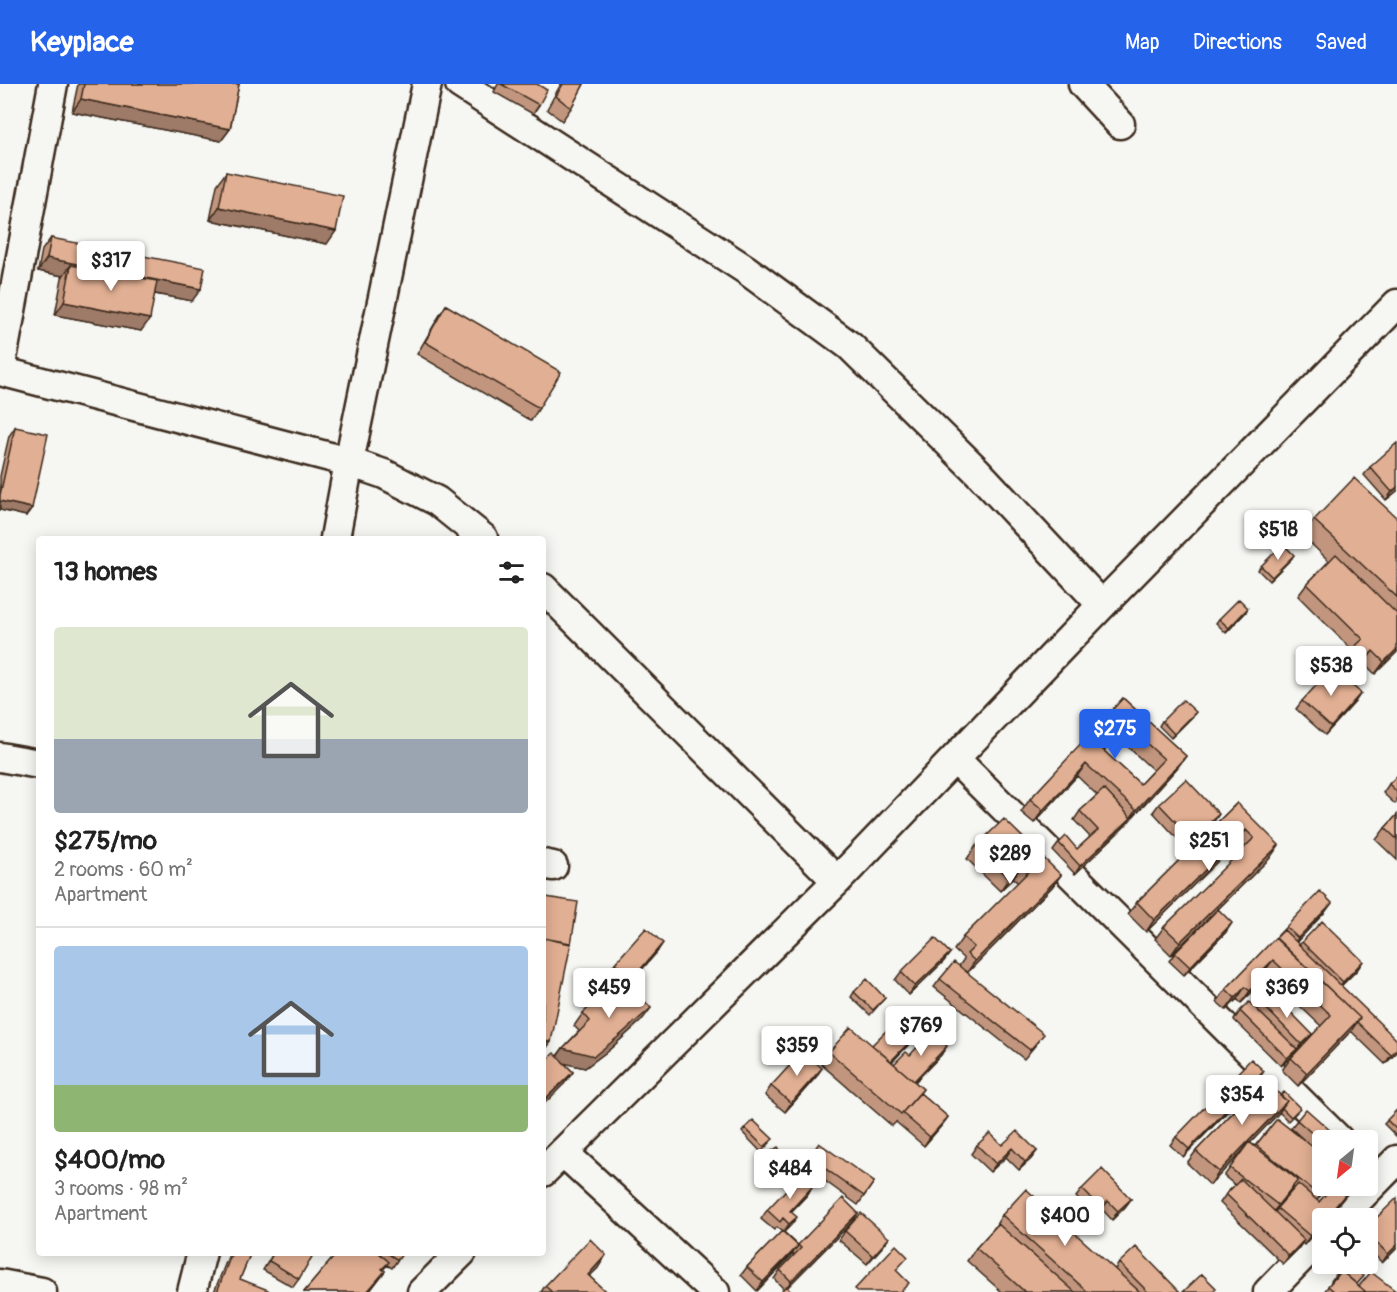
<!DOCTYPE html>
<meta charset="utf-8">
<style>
body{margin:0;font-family:Pangolin,sans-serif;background:#f2f2f2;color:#222;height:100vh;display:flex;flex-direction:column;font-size:22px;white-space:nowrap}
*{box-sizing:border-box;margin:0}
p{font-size:20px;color:#767676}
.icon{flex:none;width:33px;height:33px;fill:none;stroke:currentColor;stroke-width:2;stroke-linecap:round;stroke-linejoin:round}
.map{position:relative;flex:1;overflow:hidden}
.sheet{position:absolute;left:36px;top:452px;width:510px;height:720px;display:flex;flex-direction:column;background:#fff;border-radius:6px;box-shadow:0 3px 15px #0003}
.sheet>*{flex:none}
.needle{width:39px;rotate:209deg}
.buttons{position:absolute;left:1312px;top:1046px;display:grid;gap:12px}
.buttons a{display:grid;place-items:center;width:66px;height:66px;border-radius:6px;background:#fff;box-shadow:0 3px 15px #0003;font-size:30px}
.price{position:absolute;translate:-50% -51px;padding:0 14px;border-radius:6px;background:#fff;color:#222;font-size:20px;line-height:39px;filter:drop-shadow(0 2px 3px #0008)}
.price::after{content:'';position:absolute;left:50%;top:36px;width:18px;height:14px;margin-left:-9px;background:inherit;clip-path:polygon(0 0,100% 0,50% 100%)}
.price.current{background:#2563eb;color:#fff}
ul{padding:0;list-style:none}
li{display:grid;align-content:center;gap:12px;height:318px;padding:0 18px}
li+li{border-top:2px solid #e0e0e0}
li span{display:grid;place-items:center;height:186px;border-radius:6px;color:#555}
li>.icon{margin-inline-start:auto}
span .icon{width:108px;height:108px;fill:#fffc;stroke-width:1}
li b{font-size:26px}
h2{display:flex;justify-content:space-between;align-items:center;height:72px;padding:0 18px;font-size:26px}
header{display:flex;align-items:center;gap:36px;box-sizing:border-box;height:84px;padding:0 30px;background:#2563eb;color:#fff}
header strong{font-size:28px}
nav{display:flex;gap:33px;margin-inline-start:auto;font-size:21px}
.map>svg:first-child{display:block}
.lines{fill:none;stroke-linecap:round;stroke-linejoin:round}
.street-casing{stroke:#3b2a1e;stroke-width:33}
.street{stroke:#f6f6f2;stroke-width:28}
.wall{fill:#c2967e;stroke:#3b2a1e;stroke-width:1.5;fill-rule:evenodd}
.shaded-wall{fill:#9e7a67;stroke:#3b2a1e;stroke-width:1.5}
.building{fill:#e1af93;stroke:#3b2a1e;stroke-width:1.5}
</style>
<header>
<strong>Keyplace</strong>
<nav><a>Map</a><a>Directions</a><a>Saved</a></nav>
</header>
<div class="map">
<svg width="1397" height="1208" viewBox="0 0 1397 1208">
<rect width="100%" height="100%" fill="#f6f6f2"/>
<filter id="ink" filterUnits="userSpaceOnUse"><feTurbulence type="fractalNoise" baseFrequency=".0167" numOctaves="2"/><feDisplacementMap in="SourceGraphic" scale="12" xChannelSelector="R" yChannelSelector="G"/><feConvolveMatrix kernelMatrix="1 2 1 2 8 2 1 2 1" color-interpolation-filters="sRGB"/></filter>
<g filter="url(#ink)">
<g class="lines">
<g class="street-casing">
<path id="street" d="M460,0l285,185 105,77 127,125 125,134
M1083,0l37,40
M0,286l53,-286
M0,287l349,91 35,12 53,27 46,37
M335,454l14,-76 78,-378
M543,504l294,293
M0,673l39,7
M955,675l384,381
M543,780l10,2
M563,1068l152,140
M543,1088l294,-291 265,-276 295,-301
M1340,1134l57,-58
M0,1200l42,8
M192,1208l10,-40
M422,1208l40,-40
M1268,1208l55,-57"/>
</g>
<use href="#street" class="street"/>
</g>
<path class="wall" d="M78,0h161l-9,45 -9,12 -149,-29z
M498,0h39l2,21 -6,9 -39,-22z
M561,0h23l-13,24 -9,13 -15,-12z
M226,88l101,72 -117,-24 7,-35z
M51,154l141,63 -38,-7 -13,37 -86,-16 7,-37 1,-2 -25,-5 4,-21z
M446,221l93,103 -8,13 -114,-67 21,-36z
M15,343l11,89 -26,-6v-34l9,-40z
M1370,383l27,24 -11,9 -22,-25z
M1397,434v134l-22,22 -11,-11 -13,14 -11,-11 12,-16 -54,-54 9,-12 22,-23 -26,-25 11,-16z
M1291,475l-22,22 -11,-11 3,-4z
M1245,529l-19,20 -10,-10 3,-4z
M1123,614l63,58 -9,12 -47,52 -5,6 -50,48 -22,-23 6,-8 18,6 13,-12 -16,-17 6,-9 17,-16 -20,-19 -43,47 -13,-11 9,-13 66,-69 7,-10zM1117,653l36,33 -13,14 -36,-33 4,-6 1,1z
M1302,617l53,1 -30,33 -29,-26z
M1192,633l-21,21 -12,-12 3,-5z
M1397,692v26l-2,2 -12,-11 6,-9z
M1237,719l33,55 -52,51 8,23 -42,43 -15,-14 6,-8 36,-38 -40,40 -16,-16 9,-12 80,-78 -7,-7 -91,90 -18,-18 9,-12z
M1159,720l54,19 -27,25 -33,-36z
M1397,731v45l-21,-20 9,-12z
M976,762l85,29 -9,12 -85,86 71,69 -14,17 -90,-72 6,-8 19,-13 5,-7 -10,-9 9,-13 55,-54 -5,-5 -13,13 -33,-32z
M1326,827l-30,31 3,3 3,-3 61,19 -6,9 -16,16 55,67 -11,11 -34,-33 -53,55 -16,-16 9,-12 30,-32 -57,-54 -3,4 -7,14 -13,13 -4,-4 -11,11 -9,-8 9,-13 60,-62z
M657,868l-28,32 13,36 -33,30 -24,18 -21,-5 9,9 -9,12 -7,-28 6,-8 16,-17 -5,-5 9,-13 36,-33 -10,-8 6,-9z
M950,869l-6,8 -35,34 -14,-15 6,-8z
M854,908l31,6 -15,17 -19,-18z
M1262,920l50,30 -6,8 -11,10 -4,5 -10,9 -47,-46 6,-9 18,-1z
M924,943l-6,8 -26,27 2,2 16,-9h31l-26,27 8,7 -3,4 28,24 -6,8 -18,21 -28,-24 1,-1 -5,5 -71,-62 8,-12 43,-7z
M816,993l-31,35 -20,-17 6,-9z
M1258,996l-75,77 -13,-12 6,-8z
M1264,996l33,32 -9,9 -9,-9 -29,31 5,3 22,-27 28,22 -14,-13 6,-8 26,20v45h6l-12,15 2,2 15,-17h25l-3,3 -3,-2 -5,7 -25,25v4l-19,23 -2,-2 -4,6 -15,15 -63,-61 6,-9 9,-9 -11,-9 20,-27 -34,36 -23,-22 9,-12zM1293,1103l1,1 -19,24 -1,-1z
M1397,1026v27l-13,-13z
M745,1044l25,15 -9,9 -19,-20z
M977,1061h25l35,6 -6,8 -12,11 -13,-13 -16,15 -19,-18z
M770,1068l15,6 -3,4 -9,5 -6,-11z
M809,1073l65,25 -16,23 -55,-40z
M813,1102l-6,9 -16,17v13l-7,7 14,13 60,-32 -6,9 -65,65 -3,2 -10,-10 6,-9 14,-14 -1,-2 -36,37 -16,-16 6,-8 35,-36 -5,-4 -3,3 -13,-11 6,-9z
M1082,1105l49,10 -6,8 -13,13 -10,-11 -7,7 -19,-19z
M1002,1131l113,54 4,-6 61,29h-178l-35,-31 9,-13 18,-20z
M1368,1142l29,22 -15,15 -10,-11 -4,4z
M845,1147l44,7 -6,8 -16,18 -28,-24z
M230,1168h21l-11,27 27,13h-53z
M274,1168h34l-9,27 -6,8 -30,-17z
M338,1168h65l-11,16 -5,-3 -4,5 2,1 -16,21h-65z
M1344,1179l13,22 2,1 38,6h-73l8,-11h-1z
M598,1184l-9,8 17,16h-65l4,-6z"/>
<path class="shaded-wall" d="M81,15l149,30 -9,12 -149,-29z
M219,123l117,24 -9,13 -117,-24z
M47,174l154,31 -9,12 -124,-24 3,-12 -8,11 -25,-5z
M64,218l86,17 -9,12 -86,-16z
M1397,403v4l-11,9 6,-8z
M0,417l32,7 -6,8 -26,-6z
M1294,471l-3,4 -22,22 3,-4z
M1248,524l-3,5 -19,20 3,-5z
M1397,565v3l-22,22 9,-12z
M1373,567l-9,12 -13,14 9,-12z
M1361,609l-6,9 -30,33 6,-8z
M1196,628l-4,5 -21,21 3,-4z
M1126,641l-9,12 -8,9 9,-12z
M1186,672l-9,12 -47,52 -5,6 -50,48 5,-8 50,-47 6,-9z
M1086,680l-9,12 -43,47 9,-13z
M1219,730l-6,9 -27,25 6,-9z
M1246,746l-9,12 -91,90 8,-12z
M1279,761l-9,13 -99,97 9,-13z
M1022,781l-9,13 -13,13 9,-13z
M1061,791l-9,12 -86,87 9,-13z
M1332,819l-6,8 -34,36 6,-9z
M1232,839l-6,9 -42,43 6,-8z
M663,859l-6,9 -30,35 6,-9z
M950,869l-6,8 -35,34 6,-9z
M1273,876l-9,12 -13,15 8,-13z
M1363,877l-6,9 -20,20 6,-8z
M1263,893l-9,13 -13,13 9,-12z
M1245,903l-8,12 -11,11 9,-12z
M651,924l-9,12 -33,30 -24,18 -31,-7 9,-13z
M1360,934l-9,13 -53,55 9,-13z
M924,943l-6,8 -35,36 6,-8z
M1312,950l-6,8 -11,10 6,-8z
M543,957l8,1 -8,11z
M947,962l-6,9 -35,36 6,-8z
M1297,965l-6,8 -10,9 6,-8z
M1397,965l-1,4 -11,11 6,-9z
M822,984l-6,9 -31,35 6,-9z
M1264,987l-6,9 -75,77 6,-8z
M573,988l-9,12 -21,21v-4z
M1287,1017l-9,13 -68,71 9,-13z
M948,1033l-6,8 -18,21 6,-9z
M1012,1064l-6,9 -16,15 6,-8z
M1037,1067l-6,8 -12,11 6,-8z
M785,1074l-3,4 -9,5 3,-4z
M1353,1101l-5,8 -21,25h-1z
M813,1102l-6,9 -23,24 6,-8z
M1131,1115l-6,8 -13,13 6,-9z
M1108,1117l-6,8 -7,7 6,-8z
M858,1129l-6,9 -67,68 6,-9z
M797,1133l-6,8 -8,8 6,-9z
M1323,1137v1l-19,23 6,-9z
M889,1154l-6,8 -16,18 6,-8z
M1304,1156l-6,9 -15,15 6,-8z
M1378,1160l-6,8 -4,4 3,-6z
M1397,1161v3l-15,15 6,-9z
M798,1162l-6,8 -35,37 6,-9z
M606,1171l-8,13 -19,19 9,-12z
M385,1187l-16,21h-2z"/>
<path class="building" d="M84,0h155l-9,45 -149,-30z
M501,0h36l10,6 -8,15z
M563,0h21l-13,24 -15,-12z
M226,88l117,24 -7,35 -117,-24z
M51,154l154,30 -4,21 -154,-31z
M71,181l86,16 -7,38 -86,-17z
M446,221l115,67 -22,36 -114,-66z
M15,343l33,7 -16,74 -32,-7v-6z
M1397,359v44l-5,5 -22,-25z
M1354,394l43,40v79l-83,-77z
M1283,460l11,11 -22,22 -11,-11z
M1336,470l61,60v35l-13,13 -11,-11 -13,14 -12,-12 15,-14 -56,-55z
M1239,515l9,9 -19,20 -10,-9z
M1332,584l29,25 -30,34 -29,-26z
M1123,614l63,58 -50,54 -50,-46 -43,46 -13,-11 65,-70 15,13 -7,8 37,34 24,-25 -38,-34 -8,9 -15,-14z
M1183,616l13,12 -22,22 -12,-13z
M1397,692v16l-8,-8z
M1186,695l33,35 -27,25 -33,-35z
M1104,705l27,29 -51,48 -21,-23 7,-7 11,13 21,-19 -18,-19z
M1237,719l42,42 -99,97 -16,-15 90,-89 -8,-8 -92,90 -17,-18z
M1397,731v24l-12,-11z
M1004,735l57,56 -86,86 -8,-7 7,-7 -11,-10 65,-65 -6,-7 -13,13 -33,-32z
M543,802h3l-3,15z
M1320,807l12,12 -34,35 -12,-11z
M546,813l32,5 -7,42 -28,-6v-25z
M1218,825l14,14 -42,44 -15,-14z
M1322,837l41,40 -20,21 -41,-40z
M646,844l17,15 -30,35 -18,-15z
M1284,846l113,110v9l-6,6 -34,-33 3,-4 -84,-80z
M543,854l28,5 -20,99 -8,-1z
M935,854l15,15 -35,33 -14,-14z
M1275,854l85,80 -53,55 -16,-15 40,-43 -58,-55 -14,14 4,3 -13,14 -5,-4 -10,11 -9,-9z
M954,878l90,72 -14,16 -90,-71z
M622,893l29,31 -33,29 -24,19 -31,-8 27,-27 -7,-8z
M867,895l18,19 -12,12 -19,-18z
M1273,910l39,40 -11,10 -39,-40z
M1249,918l48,47 -10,9 -47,-47z
M907,926l17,17 -33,34 -19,-16z
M851,943l72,62 -22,25 -72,-62z
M932,947l15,15 -33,35 -20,-17 12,-12 4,3z
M803,967l19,17 -31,35 -20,-17z
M554,969l19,19 -30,29v-38z
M1251,975l13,12 -75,78 -13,-12z
M1264,996l23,21 -68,71 -23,-21z
M1284,1008l16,16 -9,9 -9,-9 5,-7 -7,-5z
M920,1009l28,24 -18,20 -28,-24z
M1306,1025l35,31h-18v3l-26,-23z
M1397,1026v20l-10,-10z
M1277,1035l46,36v30h5l-8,11 -64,-51z
M753,1036l20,19 -9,8 -19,-19z
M1017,1047l20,20 -12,11 -13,-14 -16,16 -19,-19 13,-12 12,12z
M1249,1058l49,38 -20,25 -48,-37z
M819,1059l55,39 -10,14 -55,-39z
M778,1063l7,11 -9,5 -6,-11z
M1102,1085l29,30 -13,12 -10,-10 -7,7 -19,-19z
M801,1090l12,12 -23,25 7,6 -8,7 -6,-6 -3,4 -13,-12z
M1241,1095l63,61 -15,16 -63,-62z
M1298,1100l21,18 15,-17h19l-27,33h-3v3l-13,15 -33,-28z
M1026,1105l114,103h-52l-86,-77z
M843,1114l15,15 -67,68 -11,-11 21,-22 -3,-3z
M1397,1114v47l-9,9 -10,-10 -7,6 -3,-3v-21z
M861,1129l28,25 -16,18 -28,-25z
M998,1140l77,68h-50l-49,-44z
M782,1147l16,15 -35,36 -16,-15z
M590,1155l16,16 -18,20 18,17h-54l-7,-6z
M896,1161l12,12 -12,13 13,13 -9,9h-41l-4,-3z
M1136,1163l44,45h-32l-29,-29z
M232,1168h19l-11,27 28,11 -1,2h-50z
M274,1168h34l5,3 -14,24 -30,-18z
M338,1168h40l11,10 -7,7 3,2 -18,21h-63z
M385,1168h18l-5,8z
M1344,1179h3l17,13 -7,8 -16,-13 -5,7 -2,-2z
M1341,1187l25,21h-31l-7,-6z
M1371,1188l26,20h-31l-7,-6z
M1202,1190l14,14 -4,4h-29z
M786,1202l5,6h-11z"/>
</g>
</svg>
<div class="buttons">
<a><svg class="needle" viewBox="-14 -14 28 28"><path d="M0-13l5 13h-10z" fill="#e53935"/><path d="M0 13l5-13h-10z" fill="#767676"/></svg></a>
<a><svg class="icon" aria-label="locate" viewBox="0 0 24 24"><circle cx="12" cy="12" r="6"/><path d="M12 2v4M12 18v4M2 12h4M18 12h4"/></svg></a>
</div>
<b class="price" style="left:111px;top:208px">$317</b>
<b class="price" style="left:1278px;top:477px">$518</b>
<b class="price" style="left:1331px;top:613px">$538</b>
<b class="price current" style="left:1115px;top:676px">$275</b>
<b class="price" style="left:1209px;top:788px">$251</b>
<b class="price" style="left:1010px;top:801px">$289</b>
<b class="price" style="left:609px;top:935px">$459</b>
<b class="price" style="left:1287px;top:935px">$369</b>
<b class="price" style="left:921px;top:973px">$769</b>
<b class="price" style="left:797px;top:993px">$359</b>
<b class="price" style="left:1242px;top:1042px">$354</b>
<b class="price" style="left:790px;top:1116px">$484</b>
<b class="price" style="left:1065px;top:1163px">$400</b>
<section class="sheet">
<h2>13 homes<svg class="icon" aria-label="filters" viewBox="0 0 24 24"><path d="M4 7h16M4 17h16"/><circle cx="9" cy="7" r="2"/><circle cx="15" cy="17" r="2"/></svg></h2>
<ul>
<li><span style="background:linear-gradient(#dfe7d0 60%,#9aa5b1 0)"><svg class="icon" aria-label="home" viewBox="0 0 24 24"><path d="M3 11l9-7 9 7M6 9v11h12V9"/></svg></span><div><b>$275/mo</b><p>2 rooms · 60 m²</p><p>Apartment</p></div></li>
<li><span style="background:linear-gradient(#a9c7e8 75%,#8fb573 0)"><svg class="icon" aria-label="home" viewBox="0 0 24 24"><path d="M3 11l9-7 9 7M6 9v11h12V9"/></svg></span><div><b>$400/mo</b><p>3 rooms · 98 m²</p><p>Apartment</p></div></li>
</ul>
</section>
</div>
